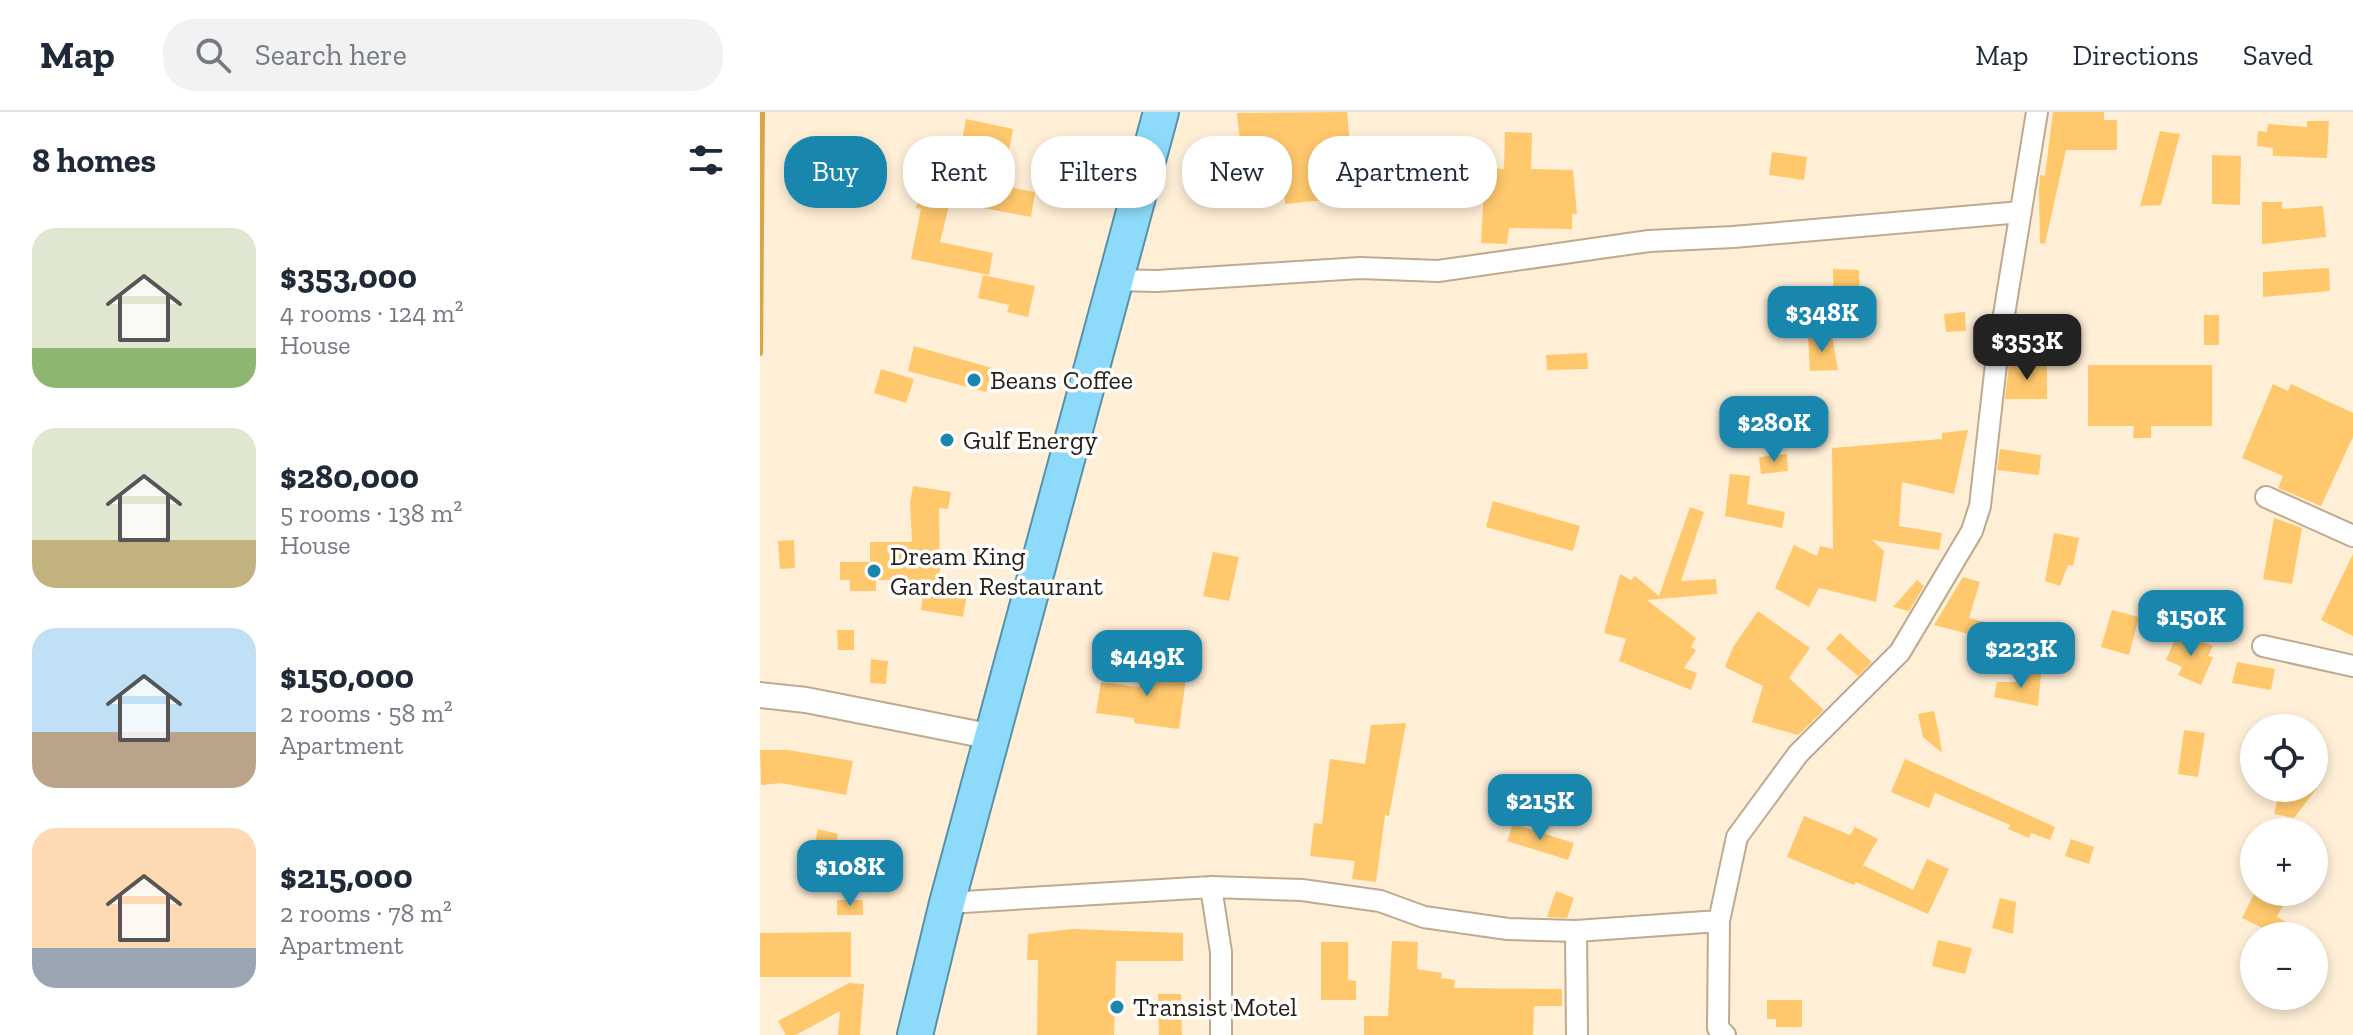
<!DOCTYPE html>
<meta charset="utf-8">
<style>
body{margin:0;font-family:"Zilla Slab",serif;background:#f2f2f3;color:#1f2937;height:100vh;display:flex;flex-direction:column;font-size:30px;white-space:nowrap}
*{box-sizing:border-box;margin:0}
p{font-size:26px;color:#747a83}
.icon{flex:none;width:44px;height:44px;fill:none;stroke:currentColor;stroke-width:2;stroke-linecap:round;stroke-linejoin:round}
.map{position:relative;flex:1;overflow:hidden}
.sheet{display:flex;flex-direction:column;background:#fff;width:760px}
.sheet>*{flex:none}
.guide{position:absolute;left:24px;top:24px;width:760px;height:72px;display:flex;gap:16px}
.buttons{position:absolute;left:1480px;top:602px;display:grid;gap:16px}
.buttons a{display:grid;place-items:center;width:88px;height:88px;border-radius:50%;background:#fff;box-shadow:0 4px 12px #0003;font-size:40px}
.price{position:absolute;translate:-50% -68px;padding:0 18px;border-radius:16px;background:#1986ad;color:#fff;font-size:26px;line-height:52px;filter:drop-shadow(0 2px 4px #0008)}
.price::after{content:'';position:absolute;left:50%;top:48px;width:24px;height:18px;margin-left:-12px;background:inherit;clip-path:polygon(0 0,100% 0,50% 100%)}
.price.selected{background:#222;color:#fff}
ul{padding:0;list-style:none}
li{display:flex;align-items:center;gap:24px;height:200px;padding:0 32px}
li span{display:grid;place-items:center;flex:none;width:224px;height:160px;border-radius:24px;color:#555}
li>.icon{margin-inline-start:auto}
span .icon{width:96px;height:96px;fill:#fffc;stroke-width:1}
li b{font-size:34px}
h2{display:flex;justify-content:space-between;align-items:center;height:96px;padding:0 32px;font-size:34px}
.pill{padding:0 28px;border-radius:32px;background:#fff;box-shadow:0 4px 12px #0003;font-size:28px;line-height:72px}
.pill.selected{background:#1986ad;color:#fff}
header{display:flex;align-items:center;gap:48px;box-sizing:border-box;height:112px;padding:0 40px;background:#fff;border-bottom:2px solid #e0e1e3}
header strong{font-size:38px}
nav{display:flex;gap:44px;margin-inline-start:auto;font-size:28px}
.search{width:560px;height:72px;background:#f2f2f3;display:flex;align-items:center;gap:20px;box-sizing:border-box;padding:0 28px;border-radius:32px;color:#747a83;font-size:30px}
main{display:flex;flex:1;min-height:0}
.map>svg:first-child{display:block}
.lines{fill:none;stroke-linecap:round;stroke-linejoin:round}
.stream{stroke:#daa549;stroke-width:6}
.building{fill:#ffc86d}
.minor-casing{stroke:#beab8f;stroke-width:24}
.tertiary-casing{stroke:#beab8f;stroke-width:28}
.trunk-casing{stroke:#5892a9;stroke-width:38}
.minor{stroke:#fff;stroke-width:20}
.tertiary{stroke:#fff;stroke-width:24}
.trunk{stroke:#8edafa;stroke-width:34}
.poi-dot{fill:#1986ad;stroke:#fff;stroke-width:3}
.labels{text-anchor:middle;stroke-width:7;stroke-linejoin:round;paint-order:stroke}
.poi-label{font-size:26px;fill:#271f15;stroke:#fff;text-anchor:start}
</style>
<header>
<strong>Map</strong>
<div class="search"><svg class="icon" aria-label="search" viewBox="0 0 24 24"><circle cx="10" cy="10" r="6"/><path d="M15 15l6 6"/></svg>Search here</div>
<nav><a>Map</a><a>Directions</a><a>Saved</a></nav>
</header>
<main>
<section class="sheet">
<h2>8 homes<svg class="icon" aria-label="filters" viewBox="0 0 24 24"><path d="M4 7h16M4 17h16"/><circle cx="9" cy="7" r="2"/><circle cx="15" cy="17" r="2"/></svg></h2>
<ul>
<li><span style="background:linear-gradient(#dfe7d0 75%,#8fb573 0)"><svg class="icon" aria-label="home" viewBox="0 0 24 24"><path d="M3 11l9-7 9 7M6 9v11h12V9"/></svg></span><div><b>$353,000</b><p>4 rooms · 124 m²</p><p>House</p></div></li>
<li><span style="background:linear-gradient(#dfe7d0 70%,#c2b280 0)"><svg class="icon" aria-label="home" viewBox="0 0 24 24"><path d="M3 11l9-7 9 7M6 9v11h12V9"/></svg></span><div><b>$280,000</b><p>5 rooms · 138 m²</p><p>House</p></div></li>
<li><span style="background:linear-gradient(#bfe0f5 65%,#b9a48a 0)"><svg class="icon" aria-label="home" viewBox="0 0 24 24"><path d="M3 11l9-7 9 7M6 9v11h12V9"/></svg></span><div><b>$150,000</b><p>2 rooms · 58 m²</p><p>Apartment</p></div></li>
<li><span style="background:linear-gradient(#ffd9b3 75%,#9aa5b1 0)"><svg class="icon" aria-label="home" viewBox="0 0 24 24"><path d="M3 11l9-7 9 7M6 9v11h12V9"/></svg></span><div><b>$215,000</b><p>2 rooms · 78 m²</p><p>Apartment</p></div></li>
</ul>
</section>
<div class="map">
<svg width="1593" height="923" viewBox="0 0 1593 923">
<rect width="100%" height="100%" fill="#ffefd7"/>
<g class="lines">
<path class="stream" d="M0,241l2,-241"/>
</g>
<path class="building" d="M587,0l8,85 -70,7 -6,-57 -38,4 -4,-38z
M1293,0h51v8h13v30h-51l-21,94 -5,-1 -1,-53 1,-15 5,1z
M206,7l47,10 -4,21 -47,-9z
M1547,9h22l-2,37 -54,-2v-8l-16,-2 1,-15 9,1 1,-8 39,3z
M1400,19l20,3 -19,71 -21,1z
M745,20l27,1 -1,36 42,1 4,44h-5v15l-63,-1 -2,16 -26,-1 4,-75 19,1z
M171,36l30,7 -5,22 79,15 -4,25 -81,-15 -10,40 53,11 -4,22 -78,-16 10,-50 -5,-1z
M1012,40l35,5 -3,23 -35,-5z
M1452,43l29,1 -1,49 -28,-1z
M1502,90h20v7l41,-3 3,31 -64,7z
M1569,156l1,23 -67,6v-25z
M1073,157l26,1 1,47h-9v6h-17z
M223,163l52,11 -7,31 -21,-5 2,-7 -31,-7z
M1205,200l1,19 -20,1 -2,-18z
M1444,203h15v30h-15z
M1072,224l6,34 -28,1 -2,-34z
M154,234l78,22 -6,24 -78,-21z
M827,241l1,16 -41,1 -1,-15z
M1249,252l38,1v34h-42z
M1328,253h124v61h-61v12h-18l1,-12h-46z
M121,257l33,10 -8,24 -32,-10z
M1513,272l15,7 3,-7 62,29v24l-32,69 -43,-18 5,-12 -41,-18z
M1208,318l-14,64 -52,-12 -3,44 43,7 -3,17 -67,-10 12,11 -8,51 -57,-14 -10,19 -34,-19 19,-43 23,11 3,-10 13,3 -1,-101 110,-9v-6z
M1240,337l41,6 -2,20 -42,-5z
M1027,342l1,17 -27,3 -2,-17z
M970,362l20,2 -3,28 38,8 -3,16 -57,-12z
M153,374l38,6 -3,17 -9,-1 1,80 27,5 -4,24 -42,-7 4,-30h-49v11h-26v-11h-10v-18h30v-20h42l-2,-39z
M733,389l87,25 -7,25 -87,-24z
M930,395l14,5 -23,69 35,-2 1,15 -70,6 49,38 -5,9 5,3 -12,18 13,5 -6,17 -72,-29 7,-22 -22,-6 16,-59 11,6 4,-4 24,20z
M1514,406l28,10 -10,56 -29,-5z
M1294,421l25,5 -6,28 -5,-1 -8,21 -15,-5z
M34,428l1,28 -15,1 -2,-28z
M453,440l26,5 -10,44 -26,-5z
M1593,442v82l-32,-16z
M1203,465l17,5 -11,36 66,17 -4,15 -97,-25z
M1157,468l7,6 -15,25 -16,-4z
M1352,498l27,7 -10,38 -28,-8z
M998,499l52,37 -21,30 35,32 -26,25 -46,-13 11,-36 -38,-19 8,-20z
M77,518h17v20h-16z
M1418,520l35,14 -5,10 5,1 -12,28 -23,-10 4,-8 -16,-7z
M1080,521l32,29 -14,14 -32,-27z
M111,547l17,2 -2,23 -16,-1z
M1477,550l38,7 -4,21 -39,-7z
M382,552l45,7 -8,58 -45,-6v-5l-38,-5 5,-31 38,5z
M1266,559l15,3 -3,32 -44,-9 3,-15h27z
M1174,599l5,23 3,19 -19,-16 -5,-23z
M646,611l-17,93 -4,-1 -9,67 -24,-3 3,-18 -45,-5 4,-33 8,1 8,-65 35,5 6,-39z
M1424,618l21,3 -7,44 -20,-3z
M0,638h28l65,11 -7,34 -65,-12 -20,2z
M1145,647l150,68 -5,13 -19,-7 -2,5 -21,-9 2,-4 -75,-32 -6,15 -38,-16z
M1520,676h37l-23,30 -20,-4z
M1044,704l46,19 5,-8 23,12 -15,26 50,25 14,-31 22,10 -21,45 -72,-32 -2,3 -67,-28z
M753,712l61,19 -6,17 -61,-19z
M58,717l20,5 -5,25 -21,-4z
M1311,727l23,8 -5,17 -24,-8z
M126,728l3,16 -24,5 -4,-15z
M796,779l18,7 -7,20 -20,-1z
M1495,780h35l-13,25 37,19h-35l-37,-18z
M1240,786l16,4 -3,32 -21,-6z
M77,788h26v15h-26z
M313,817l110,4v28h-67l-2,74h-77l1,-75h-11l1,-26z
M91,820v45h-91v-44z
M1178,828l34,8 -7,26 -33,-8z
M632,829l26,1 -1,27 25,4 -1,5 14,2 -1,8 108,1v17h-28l-1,29h-169v-19h24z
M561,830h27v38l8,1v19h-35z
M89,871l15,1 -4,51h-22l2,-24 -44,24h-10l-8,-14z
M398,882h23l1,41h-23z
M1007,888h35v27h-26v-8h-9z"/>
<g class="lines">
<g class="minor-casing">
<path id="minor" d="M354,168l43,1 203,-13 78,3 211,-30 84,-4 288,-25
M1506,385l87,39
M1503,534l90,20
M451,775l10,65v83
M187,791l264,-16 91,3 78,11 44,16 84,12 68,2 143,-10
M816,819l1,104
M965,923l-7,-7 1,-107 18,-84 61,-83 102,-102 72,-121 8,-25 16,-142 41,-252"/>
</g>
<g class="tertiary-casing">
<path id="tertiary" d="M0,583l46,5 187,37"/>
</g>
<g class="trunk-casing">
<path id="trunk" d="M155,923l32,-132 214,-791"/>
</g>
<use href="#minor" class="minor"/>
<use href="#tertiary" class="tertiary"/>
<use href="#trunk" class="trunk"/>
</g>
<g class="poi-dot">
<circle cx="214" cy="268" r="8"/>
<circle cx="187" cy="328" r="8"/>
<circle cx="114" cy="459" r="8"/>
<circle cx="357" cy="895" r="8"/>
</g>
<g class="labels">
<g class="poi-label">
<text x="230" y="277">Beans Coffee</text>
<text x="203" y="337">Gulf Energy</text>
<text x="130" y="453">Dream King<tspan x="130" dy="30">Garden Restaurant</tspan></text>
<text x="373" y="904">Transist Motel</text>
</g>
</g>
</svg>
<div class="buttons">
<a><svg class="icon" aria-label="locate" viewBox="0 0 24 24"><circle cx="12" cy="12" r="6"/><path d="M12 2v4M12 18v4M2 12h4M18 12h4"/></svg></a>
<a>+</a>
<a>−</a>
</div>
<b class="price" style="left:1062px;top:242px">$348K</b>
<b class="price selected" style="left:1267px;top:270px">$353K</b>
<b class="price" style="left:1014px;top:352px">$280K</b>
<b class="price" style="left:1431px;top:546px">$150K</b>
<b class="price" style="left:1261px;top:578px">$223K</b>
<b class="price" style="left:387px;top:586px">$449K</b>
<b class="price" style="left:780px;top:730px">$215K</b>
<b class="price" style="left:90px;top:796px">$108K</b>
<div class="guide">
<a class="pill selected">Buy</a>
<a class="pill">Rent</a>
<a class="pill">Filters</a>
<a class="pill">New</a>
<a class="pill">Apartment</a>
</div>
</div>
</main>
